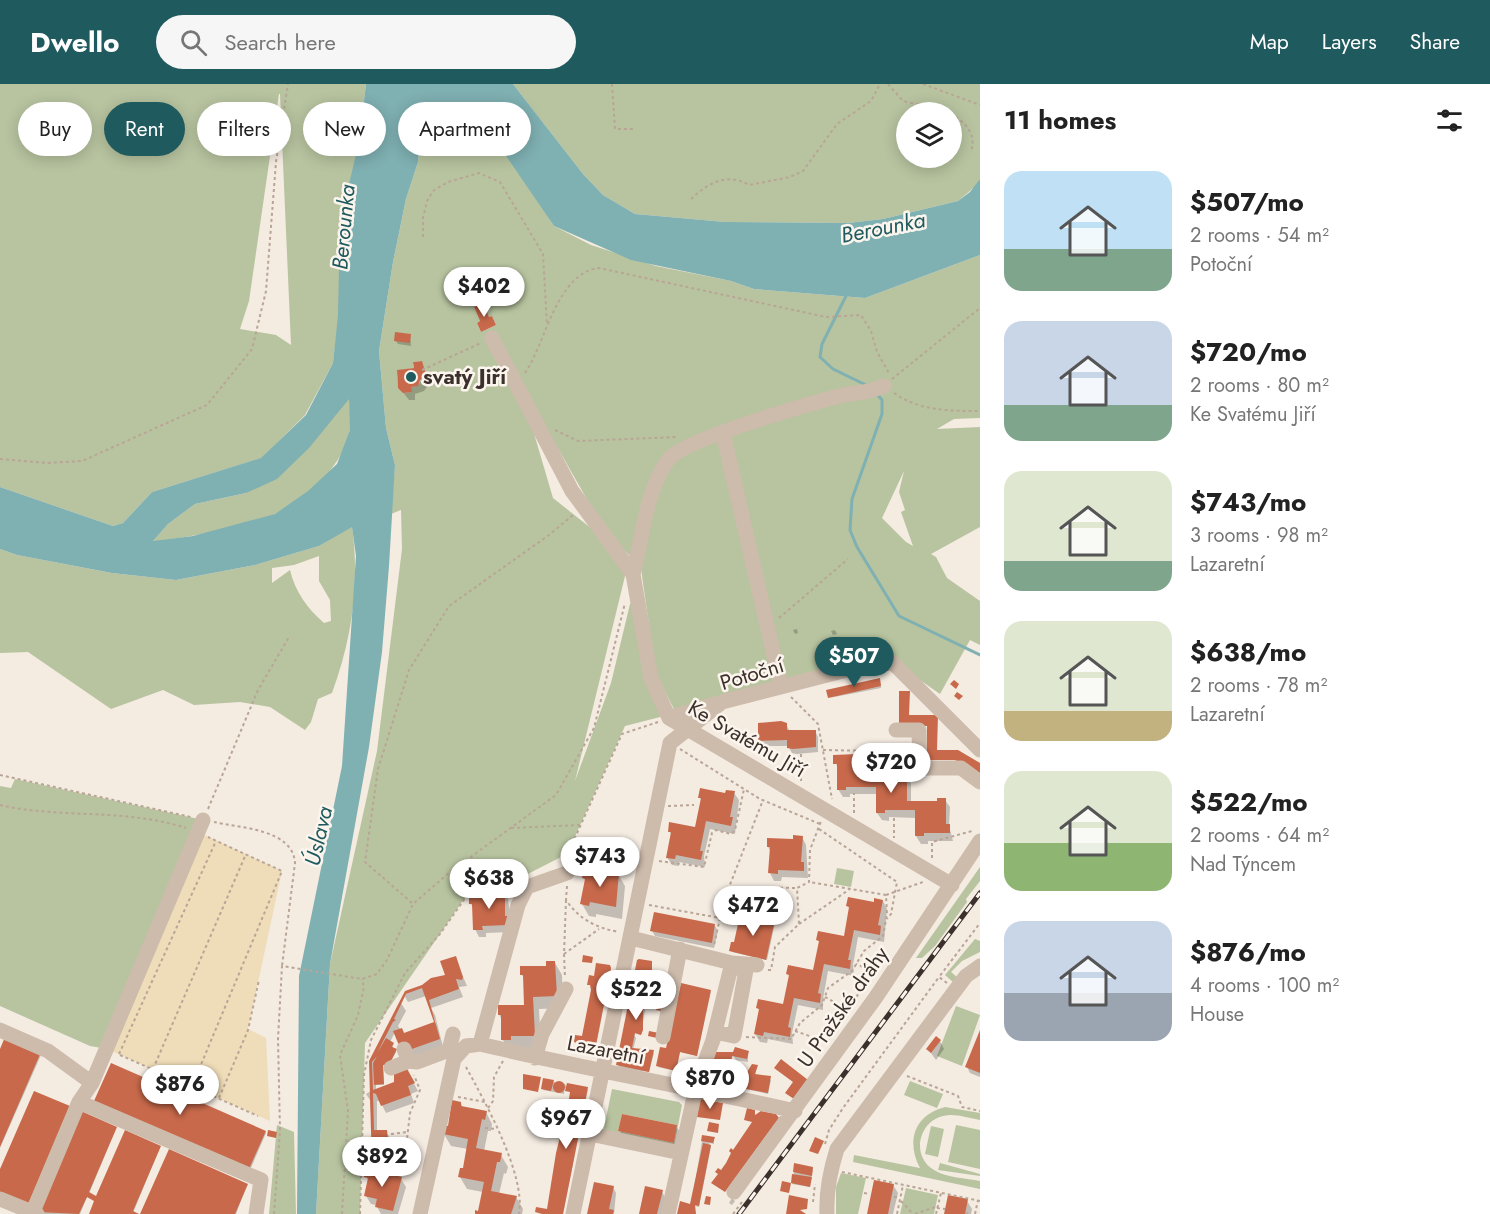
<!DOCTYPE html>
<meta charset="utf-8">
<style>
body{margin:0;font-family:Jost,sans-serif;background:#f6f6f6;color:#222;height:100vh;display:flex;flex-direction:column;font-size:22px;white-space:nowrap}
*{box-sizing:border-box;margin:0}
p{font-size:20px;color:#767676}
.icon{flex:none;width:33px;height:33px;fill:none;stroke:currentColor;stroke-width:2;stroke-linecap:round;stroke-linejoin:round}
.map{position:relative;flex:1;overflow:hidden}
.drawer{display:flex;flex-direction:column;background:#fff;width:510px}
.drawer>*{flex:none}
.banner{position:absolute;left:18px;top:18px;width:570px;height:54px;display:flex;gap:12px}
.buttons{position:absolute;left:896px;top:18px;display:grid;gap:12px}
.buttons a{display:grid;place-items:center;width:66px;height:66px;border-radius:50%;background:#fff;box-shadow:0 3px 15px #0003;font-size:30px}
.price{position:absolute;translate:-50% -51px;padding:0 14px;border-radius:21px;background:#fff;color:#222;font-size:20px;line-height:39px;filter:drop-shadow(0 2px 3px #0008)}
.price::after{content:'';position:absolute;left:50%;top:36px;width:18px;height:14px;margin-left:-9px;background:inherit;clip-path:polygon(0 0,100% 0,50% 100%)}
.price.current{background:#1f5a5e;color:#fff}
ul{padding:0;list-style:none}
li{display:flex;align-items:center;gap:18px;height:150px;padding:0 24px}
li span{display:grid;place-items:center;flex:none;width:168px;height:120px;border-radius:18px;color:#555}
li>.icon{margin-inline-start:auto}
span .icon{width:72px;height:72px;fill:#fffc;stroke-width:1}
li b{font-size:26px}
h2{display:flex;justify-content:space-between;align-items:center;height:72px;padding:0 24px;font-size:26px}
.tag{padding:0 21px;border-radius:27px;background:#fff;box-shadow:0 3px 15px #0003;font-size:21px;line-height:54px}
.tag.current{background:#1f5a5e;color:#fff}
header{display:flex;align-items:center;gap:36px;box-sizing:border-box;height:84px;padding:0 30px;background:#1f5a5e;color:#fff}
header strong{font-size:28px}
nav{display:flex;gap:33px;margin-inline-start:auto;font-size:21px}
.search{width:420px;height:54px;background:#f6f6f6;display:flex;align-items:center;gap:15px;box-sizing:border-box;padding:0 21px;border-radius:33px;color:#767676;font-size:22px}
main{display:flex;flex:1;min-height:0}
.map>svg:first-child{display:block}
.green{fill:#b8c4a0;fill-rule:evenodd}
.sand{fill:#efdcb8}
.water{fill:#7fb0b2;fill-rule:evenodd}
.shadow{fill:#0003}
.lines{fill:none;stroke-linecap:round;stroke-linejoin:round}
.stream{stroke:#7fb0b2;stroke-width:3}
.building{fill:#c8694b}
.path{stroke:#b9a596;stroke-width:2;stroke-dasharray:3 3;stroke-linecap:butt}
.minor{stroke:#cdbbac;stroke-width:15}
.rail-casing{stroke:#3b302b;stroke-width:5}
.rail{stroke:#fbf5ee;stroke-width:3;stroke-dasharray:9;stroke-linecap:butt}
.poi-dot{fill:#1f5a5e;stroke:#fbf5ee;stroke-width:2}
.labels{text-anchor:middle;stroke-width:5;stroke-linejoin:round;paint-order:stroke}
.poi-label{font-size:21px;font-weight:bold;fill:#3b302b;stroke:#fbf5ee;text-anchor:start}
.street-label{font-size:21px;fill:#3b302b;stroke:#fbf5ee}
.water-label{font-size:22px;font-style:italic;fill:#1f5a5e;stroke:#fbf5ee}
</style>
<header>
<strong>Dwello</strong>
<div class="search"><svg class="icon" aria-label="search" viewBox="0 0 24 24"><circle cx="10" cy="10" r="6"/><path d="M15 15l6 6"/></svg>Search here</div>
<nav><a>Map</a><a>Layers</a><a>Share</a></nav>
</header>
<main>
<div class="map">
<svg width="980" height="1130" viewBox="0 0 980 1130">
<rect width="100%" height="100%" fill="#f4ebe1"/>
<path class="green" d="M0,0h366l-33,279 -28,52 -43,43 -110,34 -29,31 -10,3 -113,-39zM279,10h1l11,251 -15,-10 -36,-6 9,-28z
M513,0h467v95l-2,5 -20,17 -75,18 -35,4 -123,-1 -90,-8 -32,-19 -20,-21zM906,28h45v46h-45z
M456,20l20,5 16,10 -19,-1 14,11 13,3v10l54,84 37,19 65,21 75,15 23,8 111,9 115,-43v163l-26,1 -17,10 43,-2v100l-49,27 5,3 11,21 33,23v44l-10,-5 -30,54 -53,-37 -211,56 -20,-39 -16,-112 4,-26 30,-88 -44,108c-45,-43 -63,-107 -105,-153l28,95 44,35 29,39 -51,209 36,-98 19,-79 5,-3 29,115 -39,10 -58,128 -61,31 -33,4 -9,10 -99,144 -5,171h-44l14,-250 47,-213 25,-202 -1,-39 -10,4 4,-49 -9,-37 -7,-77 14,-89 13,-63 12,-37 3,-33 14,-14zM482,219l7,14 3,-1 4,9 -15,7 -4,-9 3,-2 -6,-14zM421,277l5,14 -9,11 -6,1v5l-7,1 -6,-6 -1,-16 17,-3 -1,-6zM904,387l-5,21 6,18 -4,2 12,34 -7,-4 -24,-24z
M349,314c0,10 3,22 1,32 -7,37 -42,66 -73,83 -30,16 -91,24 -125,29l16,-18 27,-20 51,-11z
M352,442c8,59 0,112 -20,167l-14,6 -7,23 -6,8 -35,-23 -30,-5 -46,3 -31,-15 -52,19 -83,-57 -28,1v-104l17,6 95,18 64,7 79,-15 64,-19zM319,472v25l11,19 1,21 -7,2c-16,-14 -29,-31 -34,-53l-18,13v-15l22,-3z
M15,695l188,41 -96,229 -17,-3 -90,-40v-220l11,2z
M980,783v14l-14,18 1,3 -32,44 -13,12h-6z
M837,784l17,3 -3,16 -17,-3z
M975,855l5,2v11l-18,9 -11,11 6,5 -4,5 -8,-7z
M956,922l24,9 -18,51 -25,-10z
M910,997l33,13 -6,14 -33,-13z
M612,1005l67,13 3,3 -8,41 -71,-13zM622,1030l55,11 -3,18 -56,-12z
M945,1023l35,6v7c-12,-2 -25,-7 -37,-4 -25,6 -32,41 -9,54 13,8 32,8 46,11v8l-127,-27 1,-7 66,13c-14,-26 -6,-53 25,-61z
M277,1041l17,7 2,82h-27z
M956,1041l24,5v39l-32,-7z
M931,1042l13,3 -6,28 -13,-3z
M940,1079l40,11v2l-42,-6z
M841,1089l25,5 -8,36h-22v-27z
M906,1104l32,7 -4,19h-34z"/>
<path class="sand" d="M198,748l84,39 -34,158 18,9 4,83 -163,-72z"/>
<path class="water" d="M366,0h147l70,90 20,21 32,19 90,8 123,1 35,-4 75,-18 12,-9 10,-13v76l-115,43 -111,-9 -23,-8 -100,-21 -77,-34 -52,-76 -2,-18 -9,-3 -11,1 -7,-4v-8h17c-29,-21 -46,-13 -69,11l-3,33 -12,37 -13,63 -14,89 7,77 9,37 -6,101 -7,86 -13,95 -39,217 -14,250h-19l2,-238 43,-210 14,-210 -4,-29 -33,19 -64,19 -79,15 -64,-7 -95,-18 -17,-6v-62l113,39 10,-3 29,-31 109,-34 45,-43 27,-52 5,-48 2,-93 19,-80zM349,315l1,31 -13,34 -29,27 -33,23 -82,22 -40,5 15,-17 27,-20 51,-11 31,-14 32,-31z"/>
<path class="shadow" d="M410,252l1,10 -13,-2 -2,-3z
M421,278l8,22 -5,7 -9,3v6h-6l-10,-13z
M797,545l1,4 -3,1 -2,-4z
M835,546l2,4 -4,1 -2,-4z
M880,597l1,7 -52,10z
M786,640l3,6 26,1 3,6v15l-21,2 -5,-1 -4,-7h-25l-3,-6z
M867,669l5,8v18h27l7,-3 5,8v18l27,1 7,-3 5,7 -1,19 4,15h-25v3h-7l-5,-8v-18l-27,-1v4l-7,-1 -5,-7v-19h-27v3h-7l-5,-8v-19l-4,-14z
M734,709l5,7 -4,34 -25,-5 -6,27 1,11 -26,-5v4l-7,-1 -5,-8 5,-22 -3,-4 27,-2 6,-28 -3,-4z
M802,753l4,8 2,33 -26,-1 -1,4h-7l-4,-8 1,-21 -3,-5z
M618,790l7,12 -3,33 -26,-5v3l-7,-1 -7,-12 4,-22 -2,-4z
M504,807l4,8 4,33 -26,1v4h-7l-4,-8 -1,-20 -3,-5z
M883,817l4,8 -3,33 -26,-5 -5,28 1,11 -26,-5 -5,28v11l-25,-5 -6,28 1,11 -25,-5 -1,4 -7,-1 -5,-8 5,-22 -2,-4 27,-2 5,-28 -2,-4 27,-2 5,-28 -2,-4 27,-2 5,-28 -2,-4z
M759,834l16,5 -8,37 -35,-8z
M715,842l3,5 -4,17 -59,-12 -3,-5z
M455,874l12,28 -8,1 4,10 -32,11 4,7 8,32 -28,10 -20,-25 -5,10 6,10 -8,15 -5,-2 1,20h-8v6l20,-8 10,-14 12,22 -7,3 3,9 -28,10 -6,-12h-3v34h11l2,3v30l-15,1 -5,-69 -4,-6 5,-3 -1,-29 31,-59 5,8 -8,15 6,8 32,-11 -10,-27 -18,6 -4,-7 43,-19z
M555,879l7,12 1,33 -24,1 2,39 -31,4 -7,-12 -1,-20 -3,-6 26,-8v-26l-3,-5z
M652,880l-11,71 -8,-2 3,5 -3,12 21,3 -5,19 -29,-4 -2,-3z
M609,882l2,4 -16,81 -9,1 -3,-7 -8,-3 8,-4 9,-52 -3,-2z
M711,907l-14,65 -17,-4 -4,19 -18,-4z
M980,949v44l-10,-4 -3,-6z
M940,957l4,8 -8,11 -8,-11z
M748,968v10l-12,-2 -3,-5 -2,7 -6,-1 -2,10 -6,-2 -3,-5 8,-9z
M0,969l41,2 -41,93z
M757,983l-2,8 16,5 -3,14 -36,-8z
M544,996l21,4 2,4 21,1 -25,125 -26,-2 12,-1 17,-80 -3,-2 5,-20 -5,-1 6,-2 3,-13 -7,-5 -1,6 -21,-4z
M96,1018l169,30 1,1 -16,37z
M461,1019l2,5 23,4 6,12 -1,7h-3l-4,20 17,4 7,12 -2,7 -2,-1 -5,21 17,3 7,12 -1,5h-46l3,-1 4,-21 -16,-3 -7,-12 4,-7 4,-21 -17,-3 -7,-12z
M676,1042l4,6 -3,16 -54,-11 -3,-6z
M116,1044l-27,66 8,4 63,-51 -27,66 2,1h-45l6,-13 -9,-4 -7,17h-37z
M714,1054v6l-5,-1 2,4 -12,60 -4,-1 -1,6 2,2h-17l12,-8 11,-65z
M795,1081l18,3 -3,19 -18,-3z
M366,1092l35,3 5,8 -8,27h-17l-5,-9 -5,-1 -5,-8 3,-14z
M247,1101l-11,29h-94z
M893,1101l5,8 -5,21h-24z
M613,1103l3,6 -2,21h-25z
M662,1108l3,5 -4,17h-21z
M732,1114l3,3 -3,4 -3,-2z
M967,1117l5,8 -1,5h-25z"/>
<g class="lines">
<path class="stream" d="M847,210l-25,50 -2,13 13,12 35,17
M877,310l5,6v14l-30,85 -2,31 7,17 42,69 81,39"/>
</g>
<path class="building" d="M483,219l6,14 3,-1 4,9 -15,7 -4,-9 3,-2 -6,-14z
M395,248l16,2 -1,9 -16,-2z
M422,277l4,14 -6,5 -2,6 -7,1 1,5 -9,1 -5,-5 -1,-18 17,-2 -1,-6z
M880,594l1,8 -53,12 -2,-8z
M954,596l5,4 -3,5 -6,-5z
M899,607h11l-1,24h29l-1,35h21l22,13v12l-25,-15h-28v-34l-28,-1z
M957,608l6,4 -4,4 -5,-4z
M781,637l6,2v7h29v17l-23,2 -6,-1v-8l-29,1v-18z
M859,668h9v26h30v-3h9v26h30v-3h9v26h4v9h-26v3h-9v-26h-30v3h-9v-26h-30v3h-9v-26h-4v-9l26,-1z
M700,704l25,5 1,-3 9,1 -5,26h3l-2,9 -25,-5 -6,30h3l-2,9 -25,-5 -1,4 -9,-1 5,-26h-3l1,-10 26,5 6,-29h-3z
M793,751l10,1 -2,26h3v9l-26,-1v4l-10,-1 2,-26h-3v-9l26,1z
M584,785l26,5v-4l9,2 -3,35 -26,-5 -1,4 -9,-2 5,-25 -3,-1z
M495,806h10v26h3v9l-26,1 1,4h-10l-1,-26h-3v-9l26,-1z
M848,813l26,5v-4l9,2 -5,25 3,1 -1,9 -26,-5 -6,30h3l-1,9 -26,-5 -6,29 3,1 -1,9 -26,-5 -6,29 3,1 -1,9 -26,-5 -1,4 -9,-2 5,-25 -3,-1 2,-9 25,5 6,-29 -3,-1 2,-9 25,5 6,-29 -3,-1 2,-9 26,5 5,-29 -3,-1z
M654,828l61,12 -3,19 -62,-12z
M740,831l35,5 -9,40 -37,-9 2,-9h3z
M583,871l10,2 -1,6 -10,-1z
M456,872l7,21 -1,3 -6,-1 3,10 -30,11 11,39 -31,11 -3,-9 -1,5 -4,1 -3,-4 -5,-12 9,-3 2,5 30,-11 -12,-34 -16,6 -12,25 2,1 -3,2 -16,31 9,-15 8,5 -2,4 5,2 -9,18 -5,-2 1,19 -10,1 -1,-22 4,-7 -5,6 1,28 21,-8v-11l12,-4 9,16 -7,3 3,9 -30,11 -5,-12 -3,-1 1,37h13l4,35 -19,1 -3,-105 36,-70 17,-6 9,-7 14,-3 -5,-14z
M639,875l13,2v10l-9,38v21l-2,5 -6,-2 -3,15 22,2 -5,22 -33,-7 21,-105z
M546,877h9l2,35 -24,1 2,39h-24v4h-10v-25h-3v-10h26l-1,-30h-3v-9h26z
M596,879l14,2 1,3 -16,82 -6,-1v3l-6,-1 -3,-7 -6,-2 1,-7 7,1 9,-46 -1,-5h-3l2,-10 5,1z
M681,899l30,7 -14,66 -17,-4 -4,19 -20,-5 4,-19 6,1z
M659,912l9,2 -3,14 -9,-2z
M980,946v43l-15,-6z
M649,947l10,2 -2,5 -9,-2z
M936,952l5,4 -10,13 -5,-4z
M5,953l36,15 -41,95v-98z
M735,963l14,4 -2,8 -15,-3 -1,6 -9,-2 -2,6 -7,-2 2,-12h18z
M781,975l27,21 -14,19 -9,-6 8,-11 -19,-14z
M111,979l155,68 -17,38 -155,-68z
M752,980l6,1 -3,9 16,2 -3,17 -38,-7 4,-17 13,3z
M523,990l18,3 -3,15 -15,-3z
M543,994l11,2 -3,11 -10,-2z
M553 1003a6 6 0 1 1 12 0a6 6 0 1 1-12 0Z
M567,999l21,4 -17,87 -8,40h-21l-7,-2 1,-5 11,2 9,-56 4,-16 5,-4v-3l-3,-1 5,-20 -9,-2 1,-2h9l2,-13 -5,-1z
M34,1007l36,15 -43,101 -27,-12v-26z
M700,1015l23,4 -3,17 -23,-3z
M452,1016l9,2v4l26,5 -2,9 -3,-1 -6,29 26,5 -2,9h-3l-6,29 26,5 -6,18h-36v-4l3,1 6,-29 -26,-5 2,-9h3l5,-29 -25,-5 2,-9 3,1z
M747,1024l8,2v5l6,-4 15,3 3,4 -54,74 -14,-9 7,-9 -3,-2 3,-4 3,2 5,-7 5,-10 -2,-2 2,-3 2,2 19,-28 -8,-2z
M81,1027l36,16 -28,65 7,4 29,-66 36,16 -28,65 6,3h-50l5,-13 -7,-4 -8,17 -41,-2z
M622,1030l55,11 -3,18 -56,-12z
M709,1038l10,2 -1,9 -11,-2z
M268,1046l9,2 -1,6 -9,-2z
M702,1051l13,2 -2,6 -12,-2z
M815,1053l9,4 -6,13 -9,-3z
M703,1059l8,2 -12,61 -4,-1 1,9h-19l3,-13 10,3z
M169,1065l79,35 -13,30h-95z
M794,1079l19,4 -1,9 -19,-4z
M364,1083l38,10 -9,34 -18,-4 2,-8 -13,-3 4,-18 -4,-1z
M792,1090l20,3 -2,10 -19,-4 -2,10 -9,-2 2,-10 9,2z
M874,1096l20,4 -6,30h-21z
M594,1098l20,4 -5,23 5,1 -1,4h-26z
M645,1102l18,4 -6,24h-18z
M789,1111l19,4 -1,10 -7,1 6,4h-20z
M948,1111l20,4 -3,15h-21z
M706,1112l5,1 -1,8 -6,-1z"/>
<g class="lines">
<path class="path" d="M612,0l3,45h18
M888,0l15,17 47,11
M923,0l57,21
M951,29c13,9 26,20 20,38
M691,115c17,-16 36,-27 58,-14l41,-8 13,-6 34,-47 34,-23 9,-17
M423,153v-19l4,-17 6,-10 15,-9 31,-9 21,9 43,72 4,71
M422,286l59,-27
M525,289c21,-30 31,-100 74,-105l227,49 35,-2 10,16 6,21 13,23
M892,295l88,-71
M894,309c26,18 55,18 86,18
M555,346l23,11 100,-4
M0,375l47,4 35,-2 125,-56 45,-56 14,-58 10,-129 12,-78
M779,534l69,-59
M791,613l27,27 14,75
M680,665l80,50 60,25
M823,666l53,1 33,10
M801,670v28
M0,691l191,42
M0,721c61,14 125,3 186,23
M668,722l26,-1
M208,725l50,-119 31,-53
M854,729v-20
M894,734v20
M214,738c26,6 79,7 81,41l-13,103
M511,744l69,-3
M819,745l78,53 -6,32 -4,5
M932,774v-16l40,-11
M659,777l45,6 8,-34 4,-3 15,4 4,-4 9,-41
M569,778l4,-20 49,-108 36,-12
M567,802l-1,14c13,19 30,28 53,32
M727,810l24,-7 46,1
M886,811l37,-13
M566,816l-2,54 35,-25
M412,819l-47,-41 13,-93 31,-99 40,-64 100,-71 24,-20
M649,821l71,13 -6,27
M717,834l46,-118
M799,840l51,-35
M564,870l1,24
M768,886h3l4,-23 24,-23 -2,-36 12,-6 1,-32 11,-29
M947,899l-8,-6 41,-54
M825,913l23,13 25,-39 -17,-7
M795,947l32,11 20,-33
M746,953l45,2 9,-16 22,-18 6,-17 24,-17 12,-20 19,-15 4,-22 -1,-19 -77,-13
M119,970l97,-213
M120,971l138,61
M466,983c19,35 60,108 53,147
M153,985l93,-215
M907,992l51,20 4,11 18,4
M192,1002l90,-215 -74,-34
M458,1013l27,5
M219,1014l29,-68 11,-50
M488,1024l5,-7 1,-24 9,-16
M485,1044l12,1
M391,1050l17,-2
M825,1060l4,-14 14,-22 96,-131
M405,1072l5,-43 10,-23 -6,-15
M842,1088l138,29
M864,1109l6,1
M894,1113h6
M901,1117l12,13
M813,1118l2,-18
M937,1124l8,1
M965,1129l5,1
M274,1130l6,-83 -2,-92 4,-73 80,13 15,-5 10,-14 26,-56 37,-32 106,-77 38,-67 31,-125
M342,1130l6,-103 -8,-56 18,-40 6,-28 -2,-8
M360,1130l4,-139 7,-35 34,-67 35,-39 28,-40 18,-10 27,5
M733,1130l9,-12
M897,1130l6,-29
M915,1130l23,-8
M936,1130l5,-21
M975,1130l3,-14"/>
<path class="minor" d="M492,254l80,153 61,83 18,104 18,40 283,167
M723,349l58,253
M633,490c10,-38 12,-81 35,-114 14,-20 138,-55 167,-63 17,-5 32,-3 49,-11
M669,634l46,-14
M896,646h23l1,38h41l19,14
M631,854l101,25 25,2
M0,946l48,21 44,32
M715,948l19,4 12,-66 -15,-3
M663,953l17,-88
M480,960l38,-139 9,-18 40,-14
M404,965l5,12 8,1 32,-12 4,-16
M535,974l7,-24 24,-45
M391,984l18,-7
M79,1018l182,78 -5,34
M590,1050l91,19
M734,1108l142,-195 104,-156
M0,1115l37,15
M32,1130l47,-112 13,-19 111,-263
M420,1130l34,-155 12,-13 14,-2c105,25 210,43 315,67
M573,1130l97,-471 52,-41 144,-37 27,-2 87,87
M668,1130l29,-131 16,-43 19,-77
M827,1130c-1,-23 3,-43 10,-65l129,-173 14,-10"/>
<g class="rail-casing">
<path id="rail" d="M739,1130l241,-321"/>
</g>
<use href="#rail" class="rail"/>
</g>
<circle class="poi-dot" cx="411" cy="293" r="6"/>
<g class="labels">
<g class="poi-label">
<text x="423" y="300">svatý Jiří</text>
</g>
<g class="street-label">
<text transform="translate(752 590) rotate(-17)" y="7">Potoční</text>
<text transform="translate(747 655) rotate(30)" y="7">Ke Svatému Jiří</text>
<text transform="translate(843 923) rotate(-55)" y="7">U Pražské dráhy</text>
<text transform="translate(606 966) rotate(11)" y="7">Lazaretní</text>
</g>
<g class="water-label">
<text transform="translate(343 143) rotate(-85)" y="8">Berounka</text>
<text transform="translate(883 143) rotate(-11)" y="8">Berounka</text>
<text transform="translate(318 752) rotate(-77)" y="8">Úslava</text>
</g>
</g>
</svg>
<div class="buttons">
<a><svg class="icon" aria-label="layers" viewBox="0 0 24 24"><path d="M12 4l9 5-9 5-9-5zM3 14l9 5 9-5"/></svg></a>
</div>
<b class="price" style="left:484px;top:234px">$402</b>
<b class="price current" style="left:854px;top:604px">$507</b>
<b class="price" style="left:891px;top:710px">$720</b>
<b class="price" style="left:600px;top:804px">$743</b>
<b class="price" style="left:489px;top:826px">$638</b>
<b class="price" style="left:753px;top:853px">$472</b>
<b class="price" style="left:636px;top:937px">$522</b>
<b class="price" style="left:710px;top:1026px">$870</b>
<b class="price" style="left:180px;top:1032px">$876</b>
<b class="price" style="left:566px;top:1066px">$967</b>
<b class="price" style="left:382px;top:1104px">$892</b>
<div class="banner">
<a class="tag">Buy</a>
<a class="tag current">Rent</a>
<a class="tag">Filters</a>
<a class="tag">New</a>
<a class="tag">Apartment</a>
</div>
</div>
<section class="drawer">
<h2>11 homes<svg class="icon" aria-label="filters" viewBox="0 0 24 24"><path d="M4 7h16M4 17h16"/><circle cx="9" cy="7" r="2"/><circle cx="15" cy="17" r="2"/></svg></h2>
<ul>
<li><span style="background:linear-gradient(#bfe0f5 65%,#7fa58c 0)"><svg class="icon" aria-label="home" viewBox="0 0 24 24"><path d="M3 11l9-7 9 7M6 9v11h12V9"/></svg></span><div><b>$507/mo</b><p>2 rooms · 54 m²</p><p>Potoční</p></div></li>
<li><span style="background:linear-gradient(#c9d6e8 70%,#7fa58c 0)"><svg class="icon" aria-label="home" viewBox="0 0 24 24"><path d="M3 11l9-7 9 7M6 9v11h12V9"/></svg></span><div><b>$720/mo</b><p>2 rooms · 80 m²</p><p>Ke Svatému Jiří</p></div></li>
<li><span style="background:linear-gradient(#dfe7d0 75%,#7fa58c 0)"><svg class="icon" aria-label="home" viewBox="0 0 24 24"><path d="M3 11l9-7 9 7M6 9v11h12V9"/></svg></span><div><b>$743/mo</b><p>3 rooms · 98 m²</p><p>Lazaretní</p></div></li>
<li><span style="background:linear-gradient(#dfe7d0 75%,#c2b280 0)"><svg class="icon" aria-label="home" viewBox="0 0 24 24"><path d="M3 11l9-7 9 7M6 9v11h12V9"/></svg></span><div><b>$638/mo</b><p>2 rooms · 78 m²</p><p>Lazaretní</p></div></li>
<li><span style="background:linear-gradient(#dfe7d0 60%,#8fb573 0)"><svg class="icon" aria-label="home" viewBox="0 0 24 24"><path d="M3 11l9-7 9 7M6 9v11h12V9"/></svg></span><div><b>$522/mo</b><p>2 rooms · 64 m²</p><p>Nad Týncem</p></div></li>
<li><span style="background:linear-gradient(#c9d6e8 60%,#9aa5b1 0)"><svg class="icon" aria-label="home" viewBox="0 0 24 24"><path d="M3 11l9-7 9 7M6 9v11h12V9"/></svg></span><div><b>$876/mo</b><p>4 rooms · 100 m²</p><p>House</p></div></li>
</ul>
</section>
</main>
